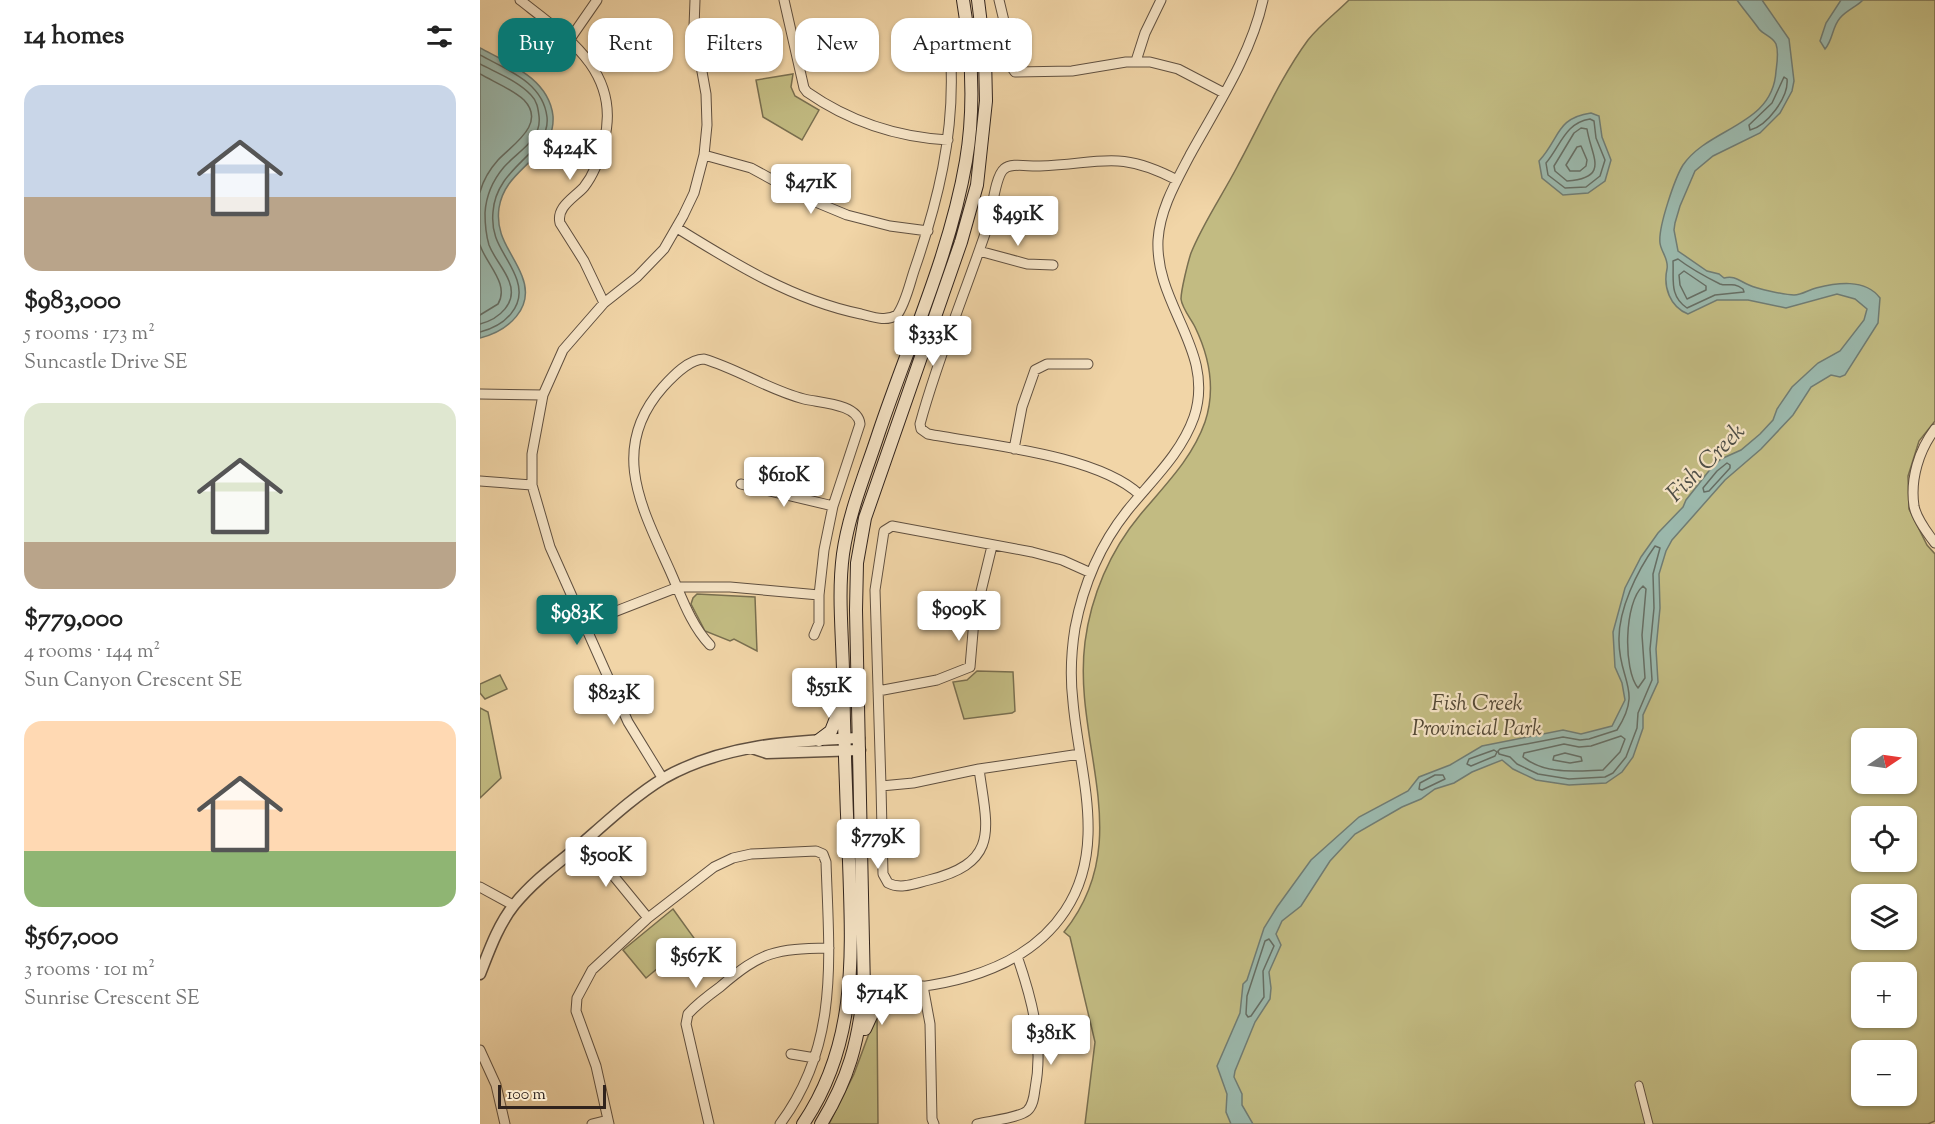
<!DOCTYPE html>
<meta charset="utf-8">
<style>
body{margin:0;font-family:"Sorts Mill Goudy",serif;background:#f2f2f2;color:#222;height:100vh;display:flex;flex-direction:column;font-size:22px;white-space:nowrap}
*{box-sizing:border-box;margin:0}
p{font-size:20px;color:#767676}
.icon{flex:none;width:33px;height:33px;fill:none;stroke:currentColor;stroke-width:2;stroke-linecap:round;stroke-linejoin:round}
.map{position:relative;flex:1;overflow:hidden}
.drawer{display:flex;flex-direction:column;background:#fff;width:480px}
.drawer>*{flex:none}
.top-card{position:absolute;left:18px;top:18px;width:570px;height:54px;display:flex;gap:12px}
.needle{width:39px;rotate:77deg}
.tools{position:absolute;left:1371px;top:728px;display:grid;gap:12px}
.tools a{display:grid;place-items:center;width:66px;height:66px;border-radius:12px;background:#fff;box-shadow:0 2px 4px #0004;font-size:30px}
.scale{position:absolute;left:18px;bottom:15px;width:108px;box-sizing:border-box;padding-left:6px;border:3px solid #30231d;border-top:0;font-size:16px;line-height:21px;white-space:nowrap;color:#30231d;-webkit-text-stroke:4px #f6e4c6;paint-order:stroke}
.price{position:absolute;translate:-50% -51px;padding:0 14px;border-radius:6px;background:#fff;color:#222;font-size:20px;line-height:39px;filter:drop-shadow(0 2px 3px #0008)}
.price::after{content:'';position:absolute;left:50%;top:36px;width:18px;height:14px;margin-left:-9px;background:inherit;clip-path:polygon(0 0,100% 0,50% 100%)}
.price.selected{background:#0f766e;color:#fff}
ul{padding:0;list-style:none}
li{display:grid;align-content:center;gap:12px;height:318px;padding:0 24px}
li span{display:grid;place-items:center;height:186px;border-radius:18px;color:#555}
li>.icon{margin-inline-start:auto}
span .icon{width:108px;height:108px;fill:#fffc;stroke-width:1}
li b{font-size:26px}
h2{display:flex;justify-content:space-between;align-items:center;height:72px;padding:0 24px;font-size:26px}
.pill{padding:0 21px;border-radius:18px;background:#fff;box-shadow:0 2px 4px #0004;font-size:21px;line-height:54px}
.pill.selected{background:#0f766e;color:#fff}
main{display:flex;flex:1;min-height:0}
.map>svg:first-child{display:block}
.green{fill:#c2bb82;stroke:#796f50;stroke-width:1.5;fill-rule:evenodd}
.water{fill:#9bb8ac;stroke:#707c73;stroke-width:1.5}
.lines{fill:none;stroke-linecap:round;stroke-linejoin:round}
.shore{stroke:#666e64;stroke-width:1.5}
.pedestrian-casing{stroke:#605040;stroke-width:9}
.minor-casing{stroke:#605040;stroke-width:11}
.tertiary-casing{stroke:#605040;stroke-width:13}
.secondary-casing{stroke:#30231d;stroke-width:14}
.pedestrian{stroke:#f6e4c6;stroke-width:7}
.minor{stroke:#f6e4c6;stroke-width:9}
.tertiary{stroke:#f6e4c6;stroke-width:10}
.secondary{stroke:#f6e4c6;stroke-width:12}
.labels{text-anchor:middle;stroke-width:4.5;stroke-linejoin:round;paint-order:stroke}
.park-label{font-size:22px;font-style:italic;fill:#544936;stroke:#f6e4c6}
.water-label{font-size:24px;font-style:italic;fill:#505048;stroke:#f6e4c6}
</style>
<main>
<section class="drawer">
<h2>14 homes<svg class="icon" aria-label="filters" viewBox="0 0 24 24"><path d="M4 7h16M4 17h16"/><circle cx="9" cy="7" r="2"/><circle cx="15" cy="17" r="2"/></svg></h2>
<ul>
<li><span style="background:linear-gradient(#c9d6e8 60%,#b9a48a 0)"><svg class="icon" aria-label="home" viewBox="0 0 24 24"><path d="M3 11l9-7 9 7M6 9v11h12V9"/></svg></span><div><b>$983,000</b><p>5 rooms · 173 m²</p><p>Suncastle Drive SE</p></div></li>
<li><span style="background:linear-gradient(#dfe7d0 75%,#b9a48a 0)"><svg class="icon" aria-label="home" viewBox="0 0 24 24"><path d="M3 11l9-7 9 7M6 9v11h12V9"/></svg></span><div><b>$779,000</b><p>4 rooms · 144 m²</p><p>Sun Canyon Crescent SE</p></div></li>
<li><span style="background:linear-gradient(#ffd9b3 70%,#8fb573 0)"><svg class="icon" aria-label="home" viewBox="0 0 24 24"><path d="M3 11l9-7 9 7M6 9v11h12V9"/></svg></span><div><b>$567,000</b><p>3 rooms · 101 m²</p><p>Sunrise Crescent SE</p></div></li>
</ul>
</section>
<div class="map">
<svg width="1455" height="1124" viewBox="0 0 1455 1124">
<rect width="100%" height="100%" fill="#f1d5a7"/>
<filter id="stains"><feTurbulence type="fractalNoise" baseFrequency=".00333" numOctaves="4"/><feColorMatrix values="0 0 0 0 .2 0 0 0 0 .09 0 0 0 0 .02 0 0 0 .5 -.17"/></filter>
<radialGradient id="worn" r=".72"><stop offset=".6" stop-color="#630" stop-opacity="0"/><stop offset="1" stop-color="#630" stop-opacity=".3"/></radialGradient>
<path class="green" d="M869,0h586v421l-16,20 -11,35 1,33 18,36 8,9v567l-7,3h-843l10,-82 -25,-105 -6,-5c74,-92 8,-188 21,-290 6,-46 25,-91 55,-127 24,-29 52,-56 65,-93 11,-33 5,-64 -10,-95 -4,-8 -13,-19 -14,-28 0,-9 7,-37 10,-46 11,-28 32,-59 46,-86 23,-42 43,-89 71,-127 12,-15 28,-27 41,-40zM1382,738h44v45h-44zM1382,816h44v45h-44zM1382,894h44v45h-44zM1382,972h44v45h-44zM1382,1050h44v45h-44z
M313,74l-2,13 4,9 24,14 -17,30 -39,-23 -7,-37z
M217,594l58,3 2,54 -23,-12 -4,2 -25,-10 -14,-27 2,-6z
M497,671l36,1 2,39 -3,2 -48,6 -11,-37 14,-2z
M20,675l7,14 -22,10 -5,-6v-9z
M0,708l8,4 13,66 -21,20z
M193,909l21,29 -48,40 -23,-28z
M397,1012l1,112h-49l25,-50z"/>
<path class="water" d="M1257,0h25l27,39 5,42 -2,10 -12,22 -20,20 -47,23 -18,15 -15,35 -5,17 -1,7 4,21 29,20 12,3 5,4c11,-3 15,3 25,7 8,4 37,10 45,10 8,0 14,-5 22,-7 20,-5 49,-10 64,10l-2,25 -33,52 -5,2 -9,-2 -20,12 -18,28 -32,34 -36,31 -53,60 -6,11 -7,23 1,34 -4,41 2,33 -15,33v13l-10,29 -11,15 -16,11 -37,2 -33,-5 -23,-11 -11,-9 -30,12 -18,11 -19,6 -14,10 -19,8 -47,27 -25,27 -29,45 -19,15 -6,13 5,11 -12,27 2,16 -1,11 -15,23 -20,49 -1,6 8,17v11l11,19h-22l-5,-12 1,-18 -10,-28 23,-53 3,-29 4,-4 17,-52 13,-21 34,-47 48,-43 49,-26 11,-14 31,-12 32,-19 81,-16 18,4 31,-8 13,-26 -3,-17 -7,-16 -2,-35 12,-44 16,-31 17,-24 25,-26 3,-7 26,-33 9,-8 20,-9 19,-16 13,-14 4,-11 15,-22 26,-24 22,-12 24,-31 3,-11 -12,-10 -18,-5 -51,14 -38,-8h-31l-29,14c-18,-7 -25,-27 -21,-45 2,-10 -6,-17 -7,-26 -2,-16 15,-65 23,-78 26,-38 90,-39 93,-94 1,-8 3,-19 0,-27 -3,-7 -12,-9 -17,-15 -7,-10 -15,-19 -22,-29z
M1361,0h22c-7,7 -16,10 -23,18 -8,9 -7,22 -15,31l-5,-8 6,-18z
M0,48c30,16 69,31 73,68 1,15 -5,27 -15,37 -16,18 -35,29 -39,55 -4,29 13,43 23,68 13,32 -14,55 -42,62z
M1111,113l8,3 3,21 9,23 -6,21 -17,12 -25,2 -21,-17 -3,-17c21,-23 17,-43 52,-48z"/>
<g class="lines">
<path class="shore" d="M0,55c27,15 63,27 67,62 4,36 -51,48 -54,95 -3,31 15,42 24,68 9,27 -13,46 -37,52
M0,64c17,9 38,17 51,31 6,6 7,13 8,21 3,24 -21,35 -35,51 -11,13 -18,29 -19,46 0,10 1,22 4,32 5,13 15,23 20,36 9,22 -10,38 -29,43
M0,74c14,8 32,15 44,26 23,24 -12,45 -26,60 -8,9 -15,21 -18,32
M1304,77l3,2c2,18 -20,47 -37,51l-1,-5 23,-22z
M1110,119l4,2 2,17 9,22 -5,16 -14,11 -21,1 -17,-13 -2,-12c15,-18 19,-40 44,-44z
M1101,128l6,1c4,27 24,49 -20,52l-12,-10 -1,-5 20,-33z
M1101,146l6,14 -1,6 -6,5h-10l-4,-6 11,-18z
M0,245c6,19 30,39 18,59l-18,11
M1198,259c13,10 28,18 42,25 9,3 12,-3 23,5l1,3 -29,3 -28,13c-18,-12 -13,-29 -14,-47z
M1204,271l22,15v4l-19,9 -7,-14 -1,-10z
M1247,463l3,2v3l-21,23 -5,1 -1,-4 14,-17z
M1175,546l5,2 -7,26 1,34 -4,41 2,31 -14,33 -1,15 -11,29 -13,16 -8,4 -36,2 -31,-5 -21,-10 -7,-7 -11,-3 -1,-3 2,-2 63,-12 17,3 9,-1 28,-9c26,-40 2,-49 2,-89 -1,-31 18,-70 36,-95z
M1163,586l3,3 -4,46 3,43 -7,10c-15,-18 -14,-86 5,-102z
M1141,736l4,3 -5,13 -17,18c-28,1 -57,5 -80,-13l1,-4 40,-9 15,3 12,-1z
M1014,750l3,2 -2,4 -24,10 -4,-2 2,-5z
M1085,753l16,4 1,4 -12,2 -17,-3 1,-4z
M955,775h8l2,4 -23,11 -3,-1 1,-6z
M789,939l5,7 -11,25 1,26 -13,19 -3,1 -2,-3 1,-18 18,-55z"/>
<g class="pedestrian-casing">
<path id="pedestrian" d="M1159,1085l10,39"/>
</g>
<g class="minor-casing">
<path id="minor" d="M40,0c46,36 102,72 84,141 -4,17 -9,32 -20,46 -10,11 -28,20 -24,36l24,38 20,42
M304,0l20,88 3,4c43,30 89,45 141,48
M519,0l6,25 2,36 8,11 57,-1 54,-9h24l28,7 46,24
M90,39l27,-39
M656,61l9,-28 16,-33
M224,155l47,13 55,30 41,17 43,11 38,5
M197,228c58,36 116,72 184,86 12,3 25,8 36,1 9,-12 13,-33 18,-47 23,-67 39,-132 36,-203 -1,-10 1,-24 -7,-31 -9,-8 -30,-1 -41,1
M499,251l48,13 26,1
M0,394l63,1
M1455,429c-16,21 -25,50 -21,77 2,11 14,28 21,37
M534,449l8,-42 13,-37 12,-6h41
M0,481l52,4
M261,484l92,22
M660,495c-42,-40 -153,-50 -212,-61l-7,-5 -1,-5c18,-67 46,-133 68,-199 4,-13 7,-49 16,-56 8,-7 25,-2 36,-3 60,-2 78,-17 137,14
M103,624l95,-37h52l89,8 5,-45 9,-44 27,-82c-2,-20 -39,-21 -56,-25 -35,-9 -66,-30 -100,-40 -15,0 -31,17 -41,28 -55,62 -21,121 8,186 11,25 20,52 39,72
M334,635l5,-12v-28
M398,691l59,-11 33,-13 4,-47 18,-74
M600,754l-101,15 -66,14 -32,3 -6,-196 9,-59 8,-5 140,26 30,8 29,13
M183,779l-35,-57 -78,-175 -18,-62v-31l11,-59 20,-45 41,-47 33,-26 27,-28 19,-33 11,-23 10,-38 3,-30 -1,-31 -12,-67 1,-27
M401,786l2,88 5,9c13,7 28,0 41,-3 72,-18 58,-52 50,-111
M105,841l63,77
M0,887l33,18
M443,986l7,38 2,95 2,5
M369,990c75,2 171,-11 216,-79 43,-64 14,-139 8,-209 -3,-25 -2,-49 2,-74 8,-42 25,-83 52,-117 24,-30 54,-57 67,-94 22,-66 -39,-111 -36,-177 2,-31 18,-58 32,-85 27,-49 61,-100 73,-155
M0,1050l16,35 9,39
M311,1054l24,4
M112,1124l16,-4
M129,1124l-13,-58 -20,-55 1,-13 15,-28 56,-52 66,-51 19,-9 18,-4 65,-3 7,3 3,8c3,94 14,182 -46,262
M229,1124l-23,-100 2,-10c9,-10 21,-19 32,-27 42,-36 55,-38 109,-39
M497,1124c12,-3 41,-6 50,-13 6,-5 7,-14 8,-22 9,-45 -3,-90 -18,-133"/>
</g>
<g class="tertiary-casing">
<path id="tertiary" d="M272,748l15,5 93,-3
M0,974c9,-23 18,-49 34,-69 20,-25 47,-44 71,-64 25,-22 51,-46 79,-63 60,-34 129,-37 195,-40"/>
</g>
<g class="secondary-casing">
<path id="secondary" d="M339,740l12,-9 9,-23
M385,1029l12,-26 14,-13
M323,1124c55,-81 49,-170 46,-263 -3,-64 -5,-127 -6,-191 -1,-39 -5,-78 0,-116 6,-42 23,-82 36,-122 30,-89 71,-178 87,-271 9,-53 6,-108 -3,-161
M341,1124c28,-46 37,-81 43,-134l-8,-380 1,-47 8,-45 96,-276 16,-57 9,-84 -1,-44 -7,-57"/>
</g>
<use href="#pedestrian" class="pedestrian"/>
<use href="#minor" class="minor"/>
<use href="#tertiary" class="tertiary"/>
<use href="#secondary" class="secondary"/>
</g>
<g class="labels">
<g class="park-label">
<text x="997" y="710">Fish Creek<tspan x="997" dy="25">Provincial Park</tspan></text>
</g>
<g class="water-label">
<text transform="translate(1225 462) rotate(-45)" y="8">Fish Creek</text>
</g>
</g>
<rect width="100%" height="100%" filter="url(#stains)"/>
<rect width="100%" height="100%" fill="url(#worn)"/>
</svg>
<div class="tools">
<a><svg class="needle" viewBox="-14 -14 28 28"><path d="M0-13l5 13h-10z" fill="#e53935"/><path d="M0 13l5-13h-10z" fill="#767676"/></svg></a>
<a><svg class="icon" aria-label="locate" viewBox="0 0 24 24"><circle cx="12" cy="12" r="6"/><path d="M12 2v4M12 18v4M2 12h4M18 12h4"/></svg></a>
<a><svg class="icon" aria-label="layers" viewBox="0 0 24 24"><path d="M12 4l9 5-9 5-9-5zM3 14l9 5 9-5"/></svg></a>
<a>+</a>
<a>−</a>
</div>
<div class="scale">100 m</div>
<b class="price" style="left:90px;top:181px">$424K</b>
<b class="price" style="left:331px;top:215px">$471K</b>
<b class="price" style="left:538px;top:247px">$491K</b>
<b class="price" style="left:453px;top:367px">$333K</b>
<b class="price" style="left:304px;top:508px">$610K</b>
<b class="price" style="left:479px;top:642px">$909K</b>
<b class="price selected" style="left:97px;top:646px">$983K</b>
<b class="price" style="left:349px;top:719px">$551K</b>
<b class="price" style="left:134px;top:726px">$823K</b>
<b class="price" style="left:398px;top:870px">$779K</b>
<b class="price" style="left:126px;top:888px">$500K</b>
<b class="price" style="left:216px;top:989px">$567K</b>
<b class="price" style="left:402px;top:1026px">$714K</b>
<b class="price" style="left:571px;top:1066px">$381K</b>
<div class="top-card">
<a class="pill selected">Buy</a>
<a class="pill">Rent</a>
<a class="pill">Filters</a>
<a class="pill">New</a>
<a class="pill">Apartment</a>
</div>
</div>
</main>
